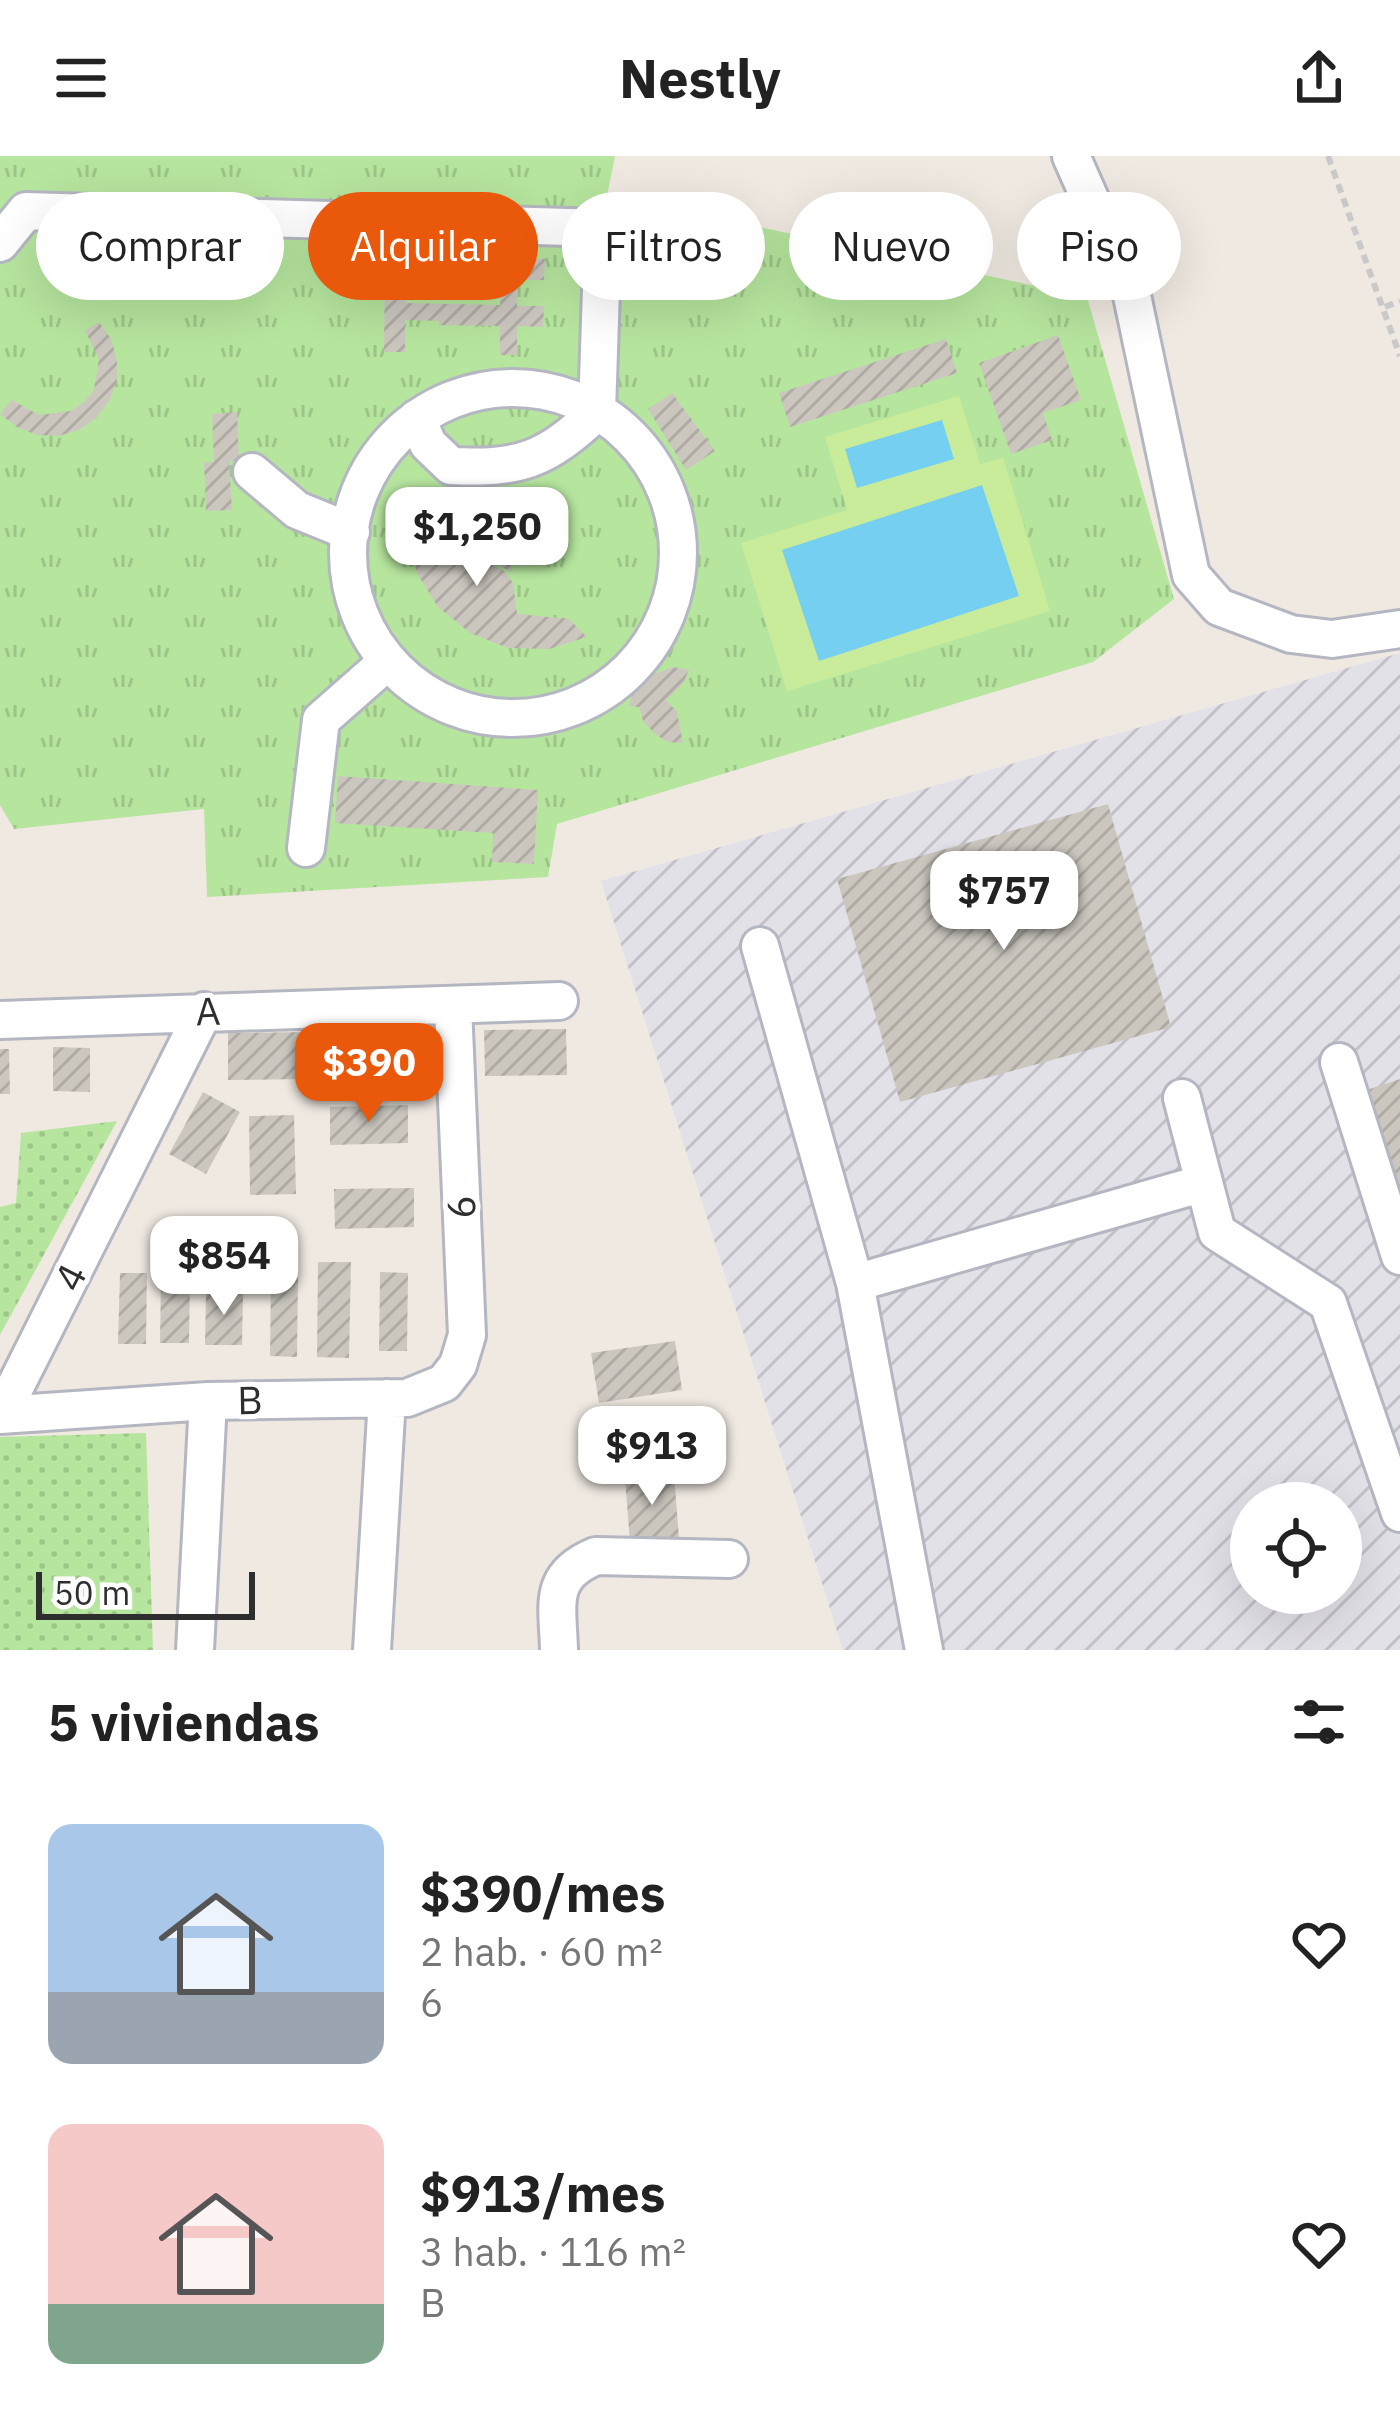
<!DOCTYPE html>
<html lang="es">
<meta charset="utf-8">
<style>
body{margin:0;font-family:"IBM Plex Sans",sans-serif;background:#f2f2f2;color:#222;height:100vh;display:flex;flex-direction:column;font-size:45px;white-space:nowrap}
*{box-sizing:border-box;margin:0}
p{font-size:39px;color:#767676}
.icon{flex:none;width:66px;height:66px;fill:none;stroke:currentColor;stroke-width:2;stroke-linecap:round;stroke-linejoin:round}
.map{position:relative;height:1494px;overflow:hidden}
.sheet{display:flex;flex-direction:column;background:#fff;flex:1}
.sheet>*{flex:none}
.top-card{position:absolute;left:36px;top:36px;width:1329px;height:108px;display:flex;gap:24px}
.buttons{position:absolute;left:1230px;top:1326px;display:grid;gap:24px}
.buttons a{display:grid;place-items:center;width:132px;height:132px;border-radius:50%;background:#fff;box-shadow:0 12px 48px #0002;font-size:60px}
.scale{position:absolute;left:36px;bottom:30px;width:219px;box-sizing:border-box;padding-left:12px;border:6px solid #2e2e2e;border-top:0;font-size:33px;line-height:42px;white-space:nowrap;color:#2e2e2e;-webkit-text-stroke:9px #fff;paint-order:stroke}
.price{position:absolute;translate:-50% -102px;padding:0 27px;border-radius:24px;background:#fff;color:#222;font-size:39px;line-height:78px;filter:drop-shadow(0 3px 6px #0008)}
.price::after{content:'';position:absolute;left:50%;top:72px;width:36px;height:27px;margin-left:-18px;background:inherit;clip-path:polygon(0 0,100% 0,50% 100%)}
.price.selected{background:#ea580c;color:#fff}
ul{padding:0;list-style:none}
li{display:flex;align-items:center;gap:36px;height:300px;padding:0 48px}
li span{display:grid;place-items:center;flex:none;width:336px;height:240px;border-radius:24px;color:#555}
li>.icon{margin-inline-start:auto}
span .icon{width:144px;height:144px;fill:#fffc;stroke-width:1}
li b{font-size:51px}
h2{display:flex;justify-content:space-between;align-items:center;height:144px;padding:0 48px;font-size:51px}
.pill{padding:0 42px;border-radius:54px;background:#fff;box-shadow:0 12px 48px #0002;font-size:42px;line-height:108px}
.pill.selected{background:#ea580c;color:#fff}
header{display:flex;justify-content:space-between;align-items:center;height:156px;padding:0 48px;background:#fff;font-size:54px;font-weight:800}
.map>svg:first-child{display:block}
.industrial{fill:url(#industrial-furrows);fill-rule:evenodd}
.grass{fill:url(#grass-dots)}
.park{fill:url(#park-tufts)}
.pitch{fill:#c9ec9a}
.water{fill:#75cff0}
.building{fill:url(#building-hatch)}
.lines{fill:none;stroke-linecap:round;stroke-linejoin:round}
.minor-casing{stroke:#b4b7c1;stroke-width:42}
.path{stroke:#c9c9c9;stroke-width:6;stroke-dasharray:9 6;stroke-linecap:butt}
.minor{stroke:#fff;stroke-width:36}
.labels{text-anchor:middle;stroke-width:10;stroke-linejoin:round;paint-order:stroke}
.street-label{font-size:39px;fill:#2e2e2e;stroke:#fff}
</style>
<header><svg class="icon" aria-label="menu" viewBox="0 0 24 24"><path d="M4 6h16M4 12h16M4 18h16"/></svg>Nestly<svg class="icon" aria-label="share" viewBox="0 0 24 24"><path d="M12 15V3M7 8l5-5 5 5M5 13v7h14v-7"/></svg></header>
<div class="map">
<svg width="1400" height="1494" viewBox="0 0 1400 1494">
<defs>
<pattern id="industrial-furrows" width="10" height="10" patternUnits="userSpaceOnUse" patternTransform="scale(3)"><rect width="10" height="10" fill="#e3e1e8"/><path d="M-1 1l2-2M0 10L10 0M9 11l2-2" fill="none" stroke="#c3c1c7"/></pattern>
<pattern id="grass-dots" width="8" height="8" patternUnits="userSpaceOnUse" patternTransform="scale(3)"><rect width="8" height="8" fill="#b6e59e"/><path d="M2 2h.1M6 6h.1" fill="none" stroke="#9dc588" stroke-width="1.8" stroke-linecap="round"/></pattern>
<pattern id="park-tufts" width="24" height="20" patternUnits="userSpaceOnUse" patternTransform="scale(3)"><rect width="24" height="20" fill="#b6e59e"/><path d="M3 7l-1-3M5 7V3M7 7l1-3M15 17l-1-3M17 17v-4M19 17l1-3" fill="none" stroke="#9dc588"/></pattern>
<pattern id="building-hatch" width="6" height="6" patternUnits="userSpaceOnUse" patternTransform="scale(3)"><rect width="6" height="6" fill="#cbc7bf"/><path d="M-1 1l2-2M0 6l6-6M5 7l2-2" fill="none" stroke="#afaba4"/></pattern>
</defs>
<rect width="100%" height="100%" fill="#efe9e1"/>
<path class="industrial" d="M1400,497v997h-557l-242,-769zM1251,1347h90v90h-90z"/>
<path class="grass" d="M117,965l-117,214v-128l16,-4 5,-70z
M146,1277l7,217h-153v-213z"/>
<path class="park" d="M0,0h615l-11,55 99,4 384,82 87,302 -81,63 -536,162 -9,53 -341,20 -3,-88 -190,20 -14,-24z"/>
<path class="pitch" d="M959,240l21,68 23,-6 47,153 -263,80 -46,-148 106,-33 -22,-73z"/>
<path class="water" d="M942,264l12,39 -97,29 -12,-39z
M982,329l37,111 -200,65 -37,-111z"/>
<path class="building" d="M500,73h17l-1,30h29l-1,21h-26l-1,26h27l-1,21 -26,-1v29h-17v-29l-61,-1v-4l-34,-1v32h-21l1,-104h22l-1,55 94,2v-26l-60,-1 1,-21 59,1z
M99,166l12,17 6,21v21l-8,20 -13,17 -17,12 -21,6 -21,-1 -20,-8 -17,-13 12,-14 27,15 32,-4 13,-9 10,-12 5,-31 -14,-28z
M1058,179l23,65 -38,13 9,27 -41,14 -32,-91z
M946,183l11,34 -167,54 -11,-34z
M672,237l43,58 -29,19 -38,-61z
M237,256l2,49h-10l3,49 -26,1 -2,-48 10,-1 -2,-48z
M413,337l22,13 27,50h16l26,15 9,12 4,31 52,5 18,18 -38,12 -41,-1 -38,-15 -32,-26 -21,-34 -9,-40z
M493,349l12,9 13,28 -7,30 -14,-8 -9,-13 -3,-32z
M673,511l16,3 -6,14 -17,16 11,12 6,31 -16,-1 -13,-9 -11,-12 -4,-14 -10,-1 4,-16 10,-12z
M338,620l200,14 -4,74 -42,-2 1,-29 -158,-10z
M1108,648l63,223 -271,75 -63,-223z
M566,873l1,46 -82,1 -1,-46z
M309,876v47l-81,1v-47z
M414,876v40l-86,1 -1,-40z
M53,891l37,1v44l-37,-1z
M0,893h9l1,45h-10z
M1400,923v122l-36,-110z
M203,936l37,20 -34,62 -37,-20z
M408,949v38l-78,2v-38z
M294,959l2,79 -46,1 -1,-79z
M414,1032v39l-79,2 -1,-40z
M318,1106h33l-2,96 -32,-1z
M380,1116l28,1 -1,78h-28z
M120,1117h27l-1,71h-28z
M271,1122h27l-1,79 -27,-1z
M161,1123h29l-1,64h-29z
M206,1136h37l-1,53h-37z
M675,1185l7,49 -83,13 -8,-50z
M674,1318l5,65 -49,4 -5,-66z"/>
<g class="lines">
<g class="minor-casing">
<path id="minor" d="M1071,0l60,135 60,284 28,32 72,27 41,5 68,-10
M0,87l26,-32 577,17 -6,184c-52,48 -75,57 -146,54l-23,-22 -11,-26
M348 397a165 165 0 1 1 330 0a165 165 0 1 1-330 0Z
M252,316l45,38 54,22
M306,692l15,-128 67,-59
M760,790l95,337 69,367
M0,864l559,-19
M1339,906l61,194
M1182,942l35,134 111,71 72,210
M855,1127l349,-100
M0,1259l208,-14 199,-3 37,-15 14,-18 9,-30 -14,-329
M1,1259l203,-404
M195,1494l13,-249
M372,1494l15,-252
M559,1494c-1,-45 -12,-74 37,-94l133,3"/>
</g>
<path class="path" d="M1328,0l72,200
M1385,151l15,-6"/>
<use href="#minor" class="minor"/>
</g>
<g class="labels">
<g class="street-label">
<text transform="translate(208 855) rotate(-2)" y="14">A</text>
<text transform="translate(461 1051) rotate(-92)" y="14">6</text>
<text transform="translate(70 1121) rotate(-63)" y="14">4</text>
<text transform="translate(250 1244) rotate(-1)" y="14">B</text>
</g>
</g>
</svg>
<div class="buttons">
<a><svg class="icon" aria-label="locate" viewBox="0 0 24 24"><circle cx="12" cy="12" r="6"/><path d="M12 2v4M12 18v4M2 12h4M18 12h4"/></svg></a>
</div>
<div class="scale">50 m</div>
<b class="price" style="left:477px;top:433px">$1,250</b>
<b class="price" style="left:1004px;top:797px">$757</b>
<b class="price selected" style="left:369px;top:969px">$390</b>
<b class="price" style="left:224px;top:1162px">$854</b>
<b class="price" style="left:652px;top:1352px">$913</b>
<div class="top-card">
<a class="pill">Comprar</a>
<a class="pill selected">Alquilar</a>
<a class="pill">Filtros</a>
<a class="pill">Nuevo</a>
<a class="pill">Piso</a>
</div>
</div>
<section class="sheet">
<h2>5 viviendas<svg class="icon" aria-label="filters" viewBox="0 0 24 24"><path d="M4 7h16M4 17h16"/><circle cx="9" cy="7" r="2"/><circle cx="15" cy="17" r="2"/></svg></h2>
<ul>
<li><span style="background:linear-gradient(#a9c7e8 70%,#9aa5b1 0)"><svg class="icon" aria-label="home" viewBox="0 0 24 24"><path d="M3 11l9-7 9 7M6 9v11h12V9"/></svg></span><div><b>$390/mes</b><p>2 hab. · 60 m²</p><p>6</p></div><svg class="icon" aria-label="heart" viewBox="0 0 24 24"><path d="M12 20l-8-8c-3-5 5-10 8-4 3-6 11-1 8 4z"/></svg></li>
<li><span style="background:linear-gradient(#f6c9c9 75%,#7fa58c 0)"><svg class="icon" aria-label="home" viewBox="0 0 24 24"><path d="M3 11l9-7 9 7M6 9v11h12V9"/></svg></span><div><b>$913/mes</b><p>3 hab. · 116 m²</p><p>B</p></div><svg class="icon" aria-label="heart" viewBox="0 0 24 24"><path d="M12 20l-8-8c-3-5 5-10 8-4 3-6 11-1 8 4z"/></svg></li>
</ul>
</section>
